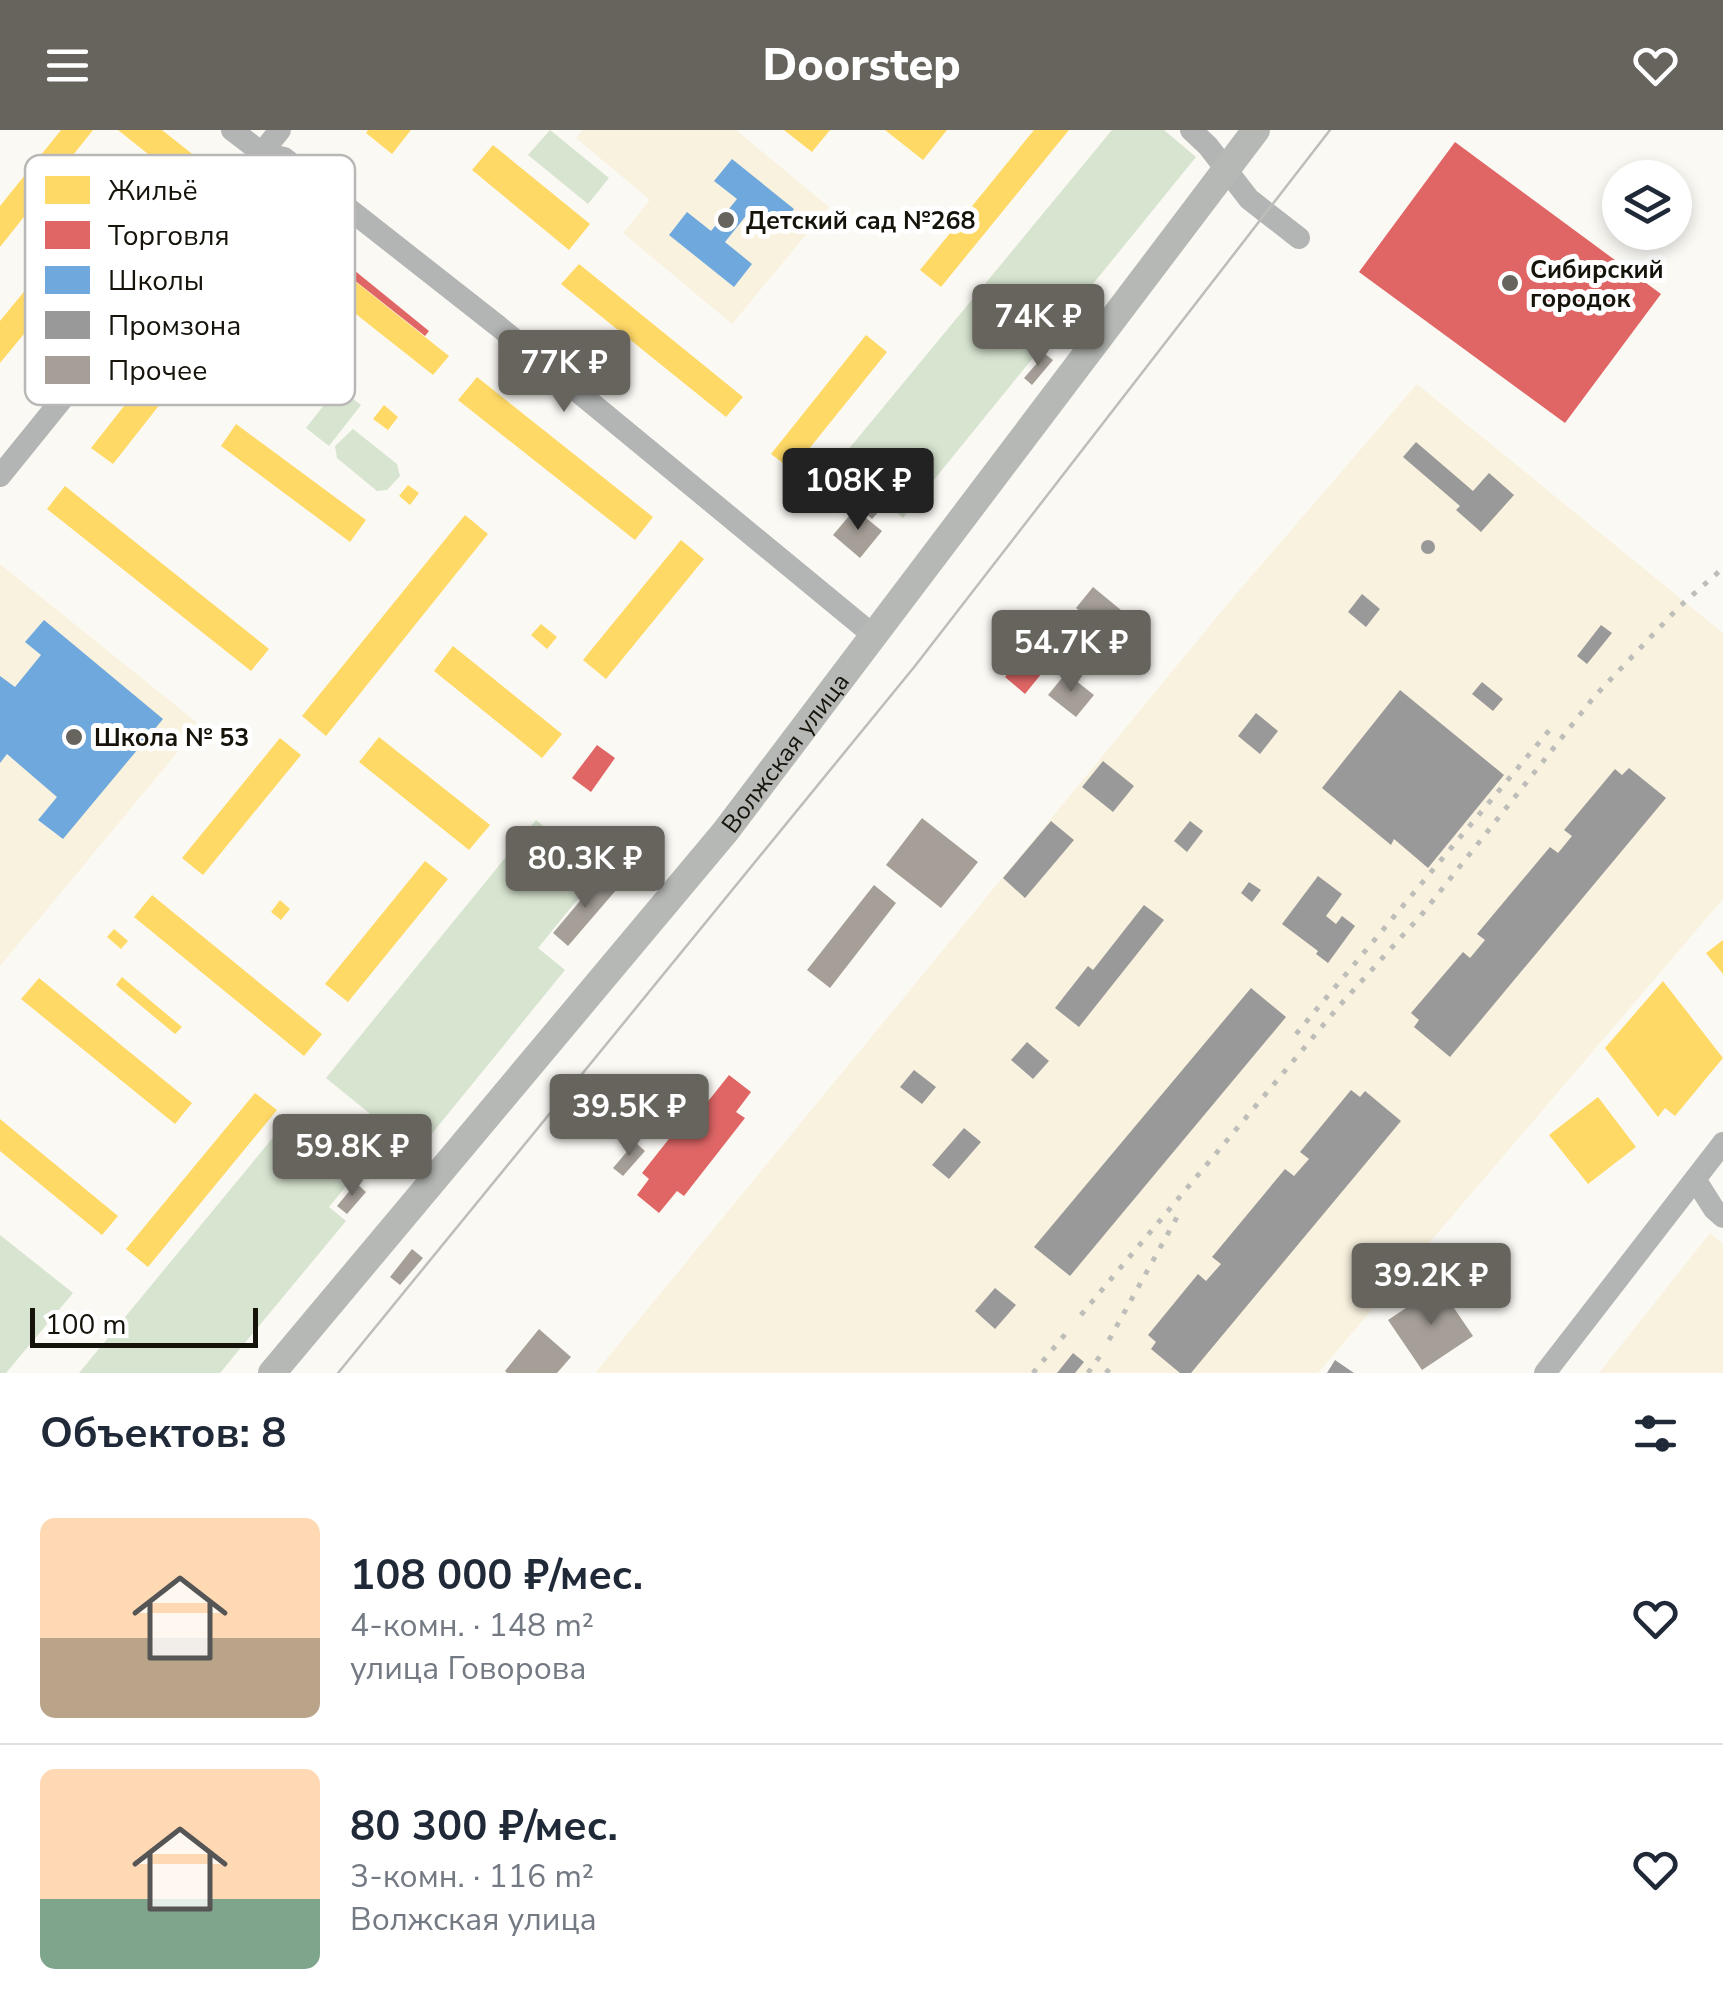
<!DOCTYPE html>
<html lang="ru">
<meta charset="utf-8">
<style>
body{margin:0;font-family:"Nunito Sans",sans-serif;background:#f6f6f7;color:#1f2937;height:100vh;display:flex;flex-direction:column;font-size:38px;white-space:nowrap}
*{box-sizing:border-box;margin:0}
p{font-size:32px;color:#747a83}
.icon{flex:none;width:55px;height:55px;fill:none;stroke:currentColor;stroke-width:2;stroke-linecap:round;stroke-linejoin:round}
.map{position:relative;height:1243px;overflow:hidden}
.side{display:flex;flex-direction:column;background:#fff;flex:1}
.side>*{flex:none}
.tools{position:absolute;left:1602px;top:30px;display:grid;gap:20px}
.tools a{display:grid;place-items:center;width:90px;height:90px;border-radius:50%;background:#fff;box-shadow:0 5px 15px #0003;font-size:50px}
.scale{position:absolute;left:30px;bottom:25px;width:228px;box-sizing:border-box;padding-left:10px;border:5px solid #16130b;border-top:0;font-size:28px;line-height:35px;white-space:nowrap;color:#16130b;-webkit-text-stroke:8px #fff;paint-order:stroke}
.price{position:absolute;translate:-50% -85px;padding:0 22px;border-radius:10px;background:#66645d;color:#fff;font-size:32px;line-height:65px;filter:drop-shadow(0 2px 5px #0008)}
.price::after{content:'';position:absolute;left:50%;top:60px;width:30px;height:22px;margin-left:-15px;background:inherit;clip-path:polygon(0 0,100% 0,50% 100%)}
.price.selected{background:#222;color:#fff}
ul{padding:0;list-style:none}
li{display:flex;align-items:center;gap:30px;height:250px;padding:0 40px}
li+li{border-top:2px solid #e0e1e3}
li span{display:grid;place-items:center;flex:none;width:280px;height:200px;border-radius:15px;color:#555}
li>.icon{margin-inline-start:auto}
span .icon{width:120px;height:120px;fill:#fffc;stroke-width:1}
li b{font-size:42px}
h2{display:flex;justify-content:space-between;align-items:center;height:120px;padding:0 40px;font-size:42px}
header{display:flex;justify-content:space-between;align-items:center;height:130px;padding:0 40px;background:#66645d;color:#fff;font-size:45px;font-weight:800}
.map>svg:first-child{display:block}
.built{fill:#f9f2df}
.green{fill:#d7e4d0}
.homes{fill:#ffd966}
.shops{fill:#e06666}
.schools{fill:#6fa8dc}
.industry{fill:#999}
.building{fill:#a69f98}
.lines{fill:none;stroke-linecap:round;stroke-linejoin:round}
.minor{stroke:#b2b5b4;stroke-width:22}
.major{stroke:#b5b8b5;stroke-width:28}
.tram{stroke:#bdbdba;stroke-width:2.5}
.rail{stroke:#bdbdba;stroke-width:5;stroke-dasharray:5 10;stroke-linecap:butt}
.poi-dot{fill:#66645d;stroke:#fff;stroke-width:4}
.labels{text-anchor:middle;stroke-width:10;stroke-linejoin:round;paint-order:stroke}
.poi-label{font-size:25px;font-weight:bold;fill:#16130b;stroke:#fff;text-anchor:start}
.street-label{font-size:25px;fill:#16130b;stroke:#fff}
.key{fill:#fff;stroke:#b9b8b6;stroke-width:2.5}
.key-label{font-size:28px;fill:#16130b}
</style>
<header><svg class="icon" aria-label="menu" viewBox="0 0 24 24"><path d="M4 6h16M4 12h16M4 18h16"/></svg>Doorstep<svg class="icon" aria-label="heart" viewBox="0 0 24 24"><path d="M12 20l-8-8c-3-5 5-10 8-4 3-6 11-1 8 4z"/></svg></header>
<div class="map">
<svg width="1723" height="1243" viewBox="0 0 1723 1243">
<rect width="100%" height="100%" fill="#fbf9f4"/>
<path class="built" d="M583,0h153l93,77 -97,117 -109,-91 27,-33 -74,-62z
M1417,254l306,249v266l-405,474h-723l635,-772z
M0,434l200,161 -200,241z
M1710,1103l13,11v129h-124z"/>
<path class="green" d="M550,0l59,48 -21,26 -60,-49z
M1112,0h52l32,27 -293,361 -65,-56z
M338,257l23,18 -32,41 -23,-18z
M353,299l44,35 3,12 -13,14 -10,1 -40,-33 -2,-12z
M536,690l64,52 -62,76 27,22 -148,182 -91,-74z
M280,999l67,56 -18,22 17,14 -126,152h-141z
M0,1105l73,58 -67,80h-6z"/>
<path class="homes" d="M61,0h32l-93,117v-41z
M118,0h44l48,38 -27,33 -20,-15 10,-12z
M368,0h43l-19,24 -26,-21z
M784,0h46l-18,22z
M885,0h62l-24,30z
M1034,0h35l-128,157 -21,-17z
M493,15l97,79 -21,26 -97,-80z
M277,89l172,137 -16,19 -172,-136z
M579,134l164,133 -17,20 -165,-133z
M228,144l21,17 -136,173 -22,-16z
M27,158l21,17 -48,58v-42z
M866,205l21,17 -95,118 -21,-16z
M477,247l176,140 -18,23 -177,-140z
M384,275l14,12 -10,13 -15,-11z
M236,294l130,96 -16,22 -129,-96z
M408,355l11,8 -9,12 -11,-9z
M65,356l204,163 -18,22 -204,-162z
M465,385l23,19 -162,202 -24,-20z
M681,410l23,19 -98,120 -23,-19z
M541,494l16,13 -10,12 -16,-14z
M453,516l109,88 -20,24 -108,-87z
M379,607l111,88 -21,25 -110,-88z
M280,608l21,17 -98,120 -21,-17z
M425,731l23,18 -100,123 -23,-18z
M152,765l170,139 -18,22 -170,-139z
M280,770l10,9 -9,11 -10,-8z
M114,799l14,12 -7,8 -14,-12z
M1723,810v34l-17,-21z
M122,847l60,50 -7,7 -59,-49z
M39,848l153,125 -17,21 -154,-125z
M1663,851l60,77 -48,58 -10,-8 -7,9 -53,-69z
M255,963l22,17 -129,157 -22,-18z
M1598,967l38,50 -48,37 -39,-49z
M0,989l118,97 -16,19 -102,-84z"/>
<path class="shops" d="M1455,12l206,152 -96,129 -206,-151z
M301,97l128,104 -4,5 -129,-102z
M1052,489l20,17 -47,58 -20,-17z
M597,615l18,13 -24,34 -19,-14z
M729,945l22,17 -15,20 9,6 -61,78 -7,-5 -18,22 -22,-18 12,-16 -7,-6 30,-38 6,4z"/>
<path class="schools" d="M732,29l62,50 -18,24 -27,-21 -24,30 27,22 -18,23 -65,-52 18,-23 24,19 26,-32 -23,-18z
M44,490l119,99 -100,120 -25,-19 19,-23 -50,-43 -7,9v-87l15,11 26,-32 -16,-13z"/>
<path class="industry" d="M1416,312l57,49 16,-18 25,22 -33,37 -25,-22 4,-4 -57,-49z
M1421 417a7 7 0 1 1 14 0a7 7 0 1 1-14 0Z
M1362,464l18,15 -14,18 -18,-15z
M1601,495l11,8 -25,31 -10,-8z
M1482,552l21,17 -10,12 -21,-17z
M1400,560l104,85 -76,93 -34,-29 -3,6 -69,-57z
M1256,583l22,18 -18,23 -22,-18z
M1103,631l31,25 -21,26 -31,-25z
M1629,638l37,30 -216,259 -36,-30 5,-7 -8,-7 52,-61 7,6 15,-18 -8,-6 73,-87 8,6 14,-17 -8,-6 51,-61 7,6z
M1051,691l23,19 -49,58 -22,-20z
M1190,691l13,10 -16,21 -13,-11z
M1318,746l24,18 -16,22 10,8 6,-8 13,10 -27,37 -12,-9 2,-3 -36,-27z
M1249,752l12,8 -9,12 -11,-9z
M1144,775l20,15 -85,107 -24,-19 33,-42 5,4z
M1251,858l35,29 -216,259 -36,-29z
M1027,912l22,19 -16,18 -22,-19z
M914,940l22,17 -14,17 -22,-17z
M1351,960l9,7 5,-6 36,30 -210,252h-11l-29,-24 5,-7 -8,-7 50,-61 8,7 15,-17 -9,-7 73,-88 9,7 15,-17 -9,-7z
M964,998l17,14 -32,37 -17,-14z
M995,1158l21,17 -21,24 -20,-18z
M1073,1223l11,9 -9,11h-18z
M1335,1230l19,13h-27z"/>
<path class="building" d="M1045,224l8,6 -21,25 -8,-7z
M864,362l18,16 -10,11 -17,-16z
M855,379l27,22 -22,27 -27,-23z
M1093,457l51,42 -25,30 -30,-24 7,-10 -20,-17z
M1066,543l28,22 -18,22 -28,-22z
M922,688l56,44 -37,46 -55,-43z
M601,746l16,13 -49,57 -15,-13z
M874,755l22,18 -66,85 -23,-18z
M635,1012l10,9 -22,25 -10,-8z
M356,1053l10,9 -19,22 -10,-8z
M412,1119l11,9 -23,27 -10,-8z
M1439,1156l34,50 -51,34 -34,-50z
M539,1199l32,28 -14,16h-50l-2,-2z"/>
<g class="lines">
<path class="minor" d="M232,0l30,23 22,5 214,168 375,309
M1191,0l17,16 41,53 50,39
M0,346l280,-346
M1695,1049l19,30 9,8
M1545,1243l178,-230"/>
<path class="major" id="s1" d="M272,1243l453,-541 531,-702"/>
<path class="tram" d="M338,1243l577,-707 415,-536"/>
<path class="rail" d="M1296,904l256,-307
M1081,1185l259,-310 83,-92 171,-216 85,-90 44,-39
M1109,1210l72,-130
M1033,1243l34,-41
M1088,1243l12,-17
M1106,1243l7,-8"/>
</g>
<g class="poi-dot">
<circle cx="726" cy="90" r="10"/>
<circle cx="1510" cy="153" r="10"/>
<circle cx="74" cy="607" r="10"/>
</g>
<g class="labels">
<g class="poi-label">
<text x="746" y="99">Детский сад №268</text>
<text x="1530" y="148">Сибирский<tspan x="1530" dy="29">городок</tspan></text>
<text x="94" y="616">Школа № 53</text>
</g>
<g class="street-label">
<text dy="9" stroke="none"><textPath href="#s1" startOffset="805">Волжская улица</textPath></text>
</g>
</g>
<rect x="25" y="25" width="330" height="250" rx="15" class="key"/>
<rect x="45" y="46" width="45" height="28" fill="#ffd966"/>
<rect x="45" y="91" width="45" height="28" fill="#e06666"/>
<rect x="45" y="136" width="45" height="28" fill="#6fa8dc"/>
<rect x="45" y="181" width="45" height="28" fill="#999"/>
<rect x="45" y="226" width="45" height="28" fill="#a69f98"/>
<g class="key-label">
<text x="108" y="70">Жильё</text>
<text x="108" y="115">Торговля</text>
<text x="108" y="160">Школы</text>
<text x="108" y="205">Промзона</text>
<text x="108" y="250">Прочее</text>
</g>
</svg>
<div class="tools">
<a><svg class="icon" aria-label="layers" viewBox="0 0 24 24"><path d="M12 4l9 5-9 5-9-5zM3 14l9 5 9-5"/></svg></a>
</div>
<div class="scale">100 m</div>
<b class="price" style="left:1038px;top:239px">74K ₽</b>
<b class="price" style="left:564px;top:285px">77K ₽</b>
<b class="price selected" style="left:858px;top:403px">108K ₽</b>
<b class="price" style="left:1071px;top:565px">54.7K ₽</b>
<b class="price" style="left:585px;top:781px">80.3K ₽</b>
<b class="price" style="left:629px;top:1029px">39.5K ₽</b>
<b class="price" style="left:352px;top:1069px">59.8K ₽</b>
<b class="price" style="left:1431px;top:1198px">39.2K ₽</b>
</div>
<section class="side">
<h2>Объектов: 8<svg class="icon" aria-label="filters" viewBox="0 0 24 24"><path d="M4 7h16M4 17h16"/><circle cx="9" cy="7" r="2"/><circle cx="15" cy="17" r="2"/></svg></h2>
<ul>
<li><span style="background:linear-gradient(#ffd9b3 60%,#b9a48a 0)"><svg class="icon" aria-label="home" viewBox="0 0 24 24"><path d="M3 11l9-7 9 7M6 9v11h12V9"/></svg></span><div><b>108 000 ₽/мес.</b><p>4-комн. · 148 m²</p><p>улица Говорова</p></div><svg class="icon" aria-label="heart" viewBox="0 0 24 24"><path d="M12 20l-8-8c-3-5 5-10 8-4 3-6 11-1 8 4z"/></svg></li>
<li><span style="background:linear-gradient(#ffd9b3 65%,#7fa58c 0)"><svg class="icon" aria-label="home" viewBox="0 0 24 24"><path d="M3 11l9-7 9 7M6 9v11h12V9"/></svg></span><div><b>80 300 ₽/мес.</b><p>3-комн. · 116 m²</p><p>Волжская улица</p></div><svg class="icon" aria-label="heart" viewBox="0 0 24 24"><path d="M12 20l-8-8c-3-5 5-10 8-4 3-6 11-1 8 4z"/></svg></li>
</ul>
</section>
